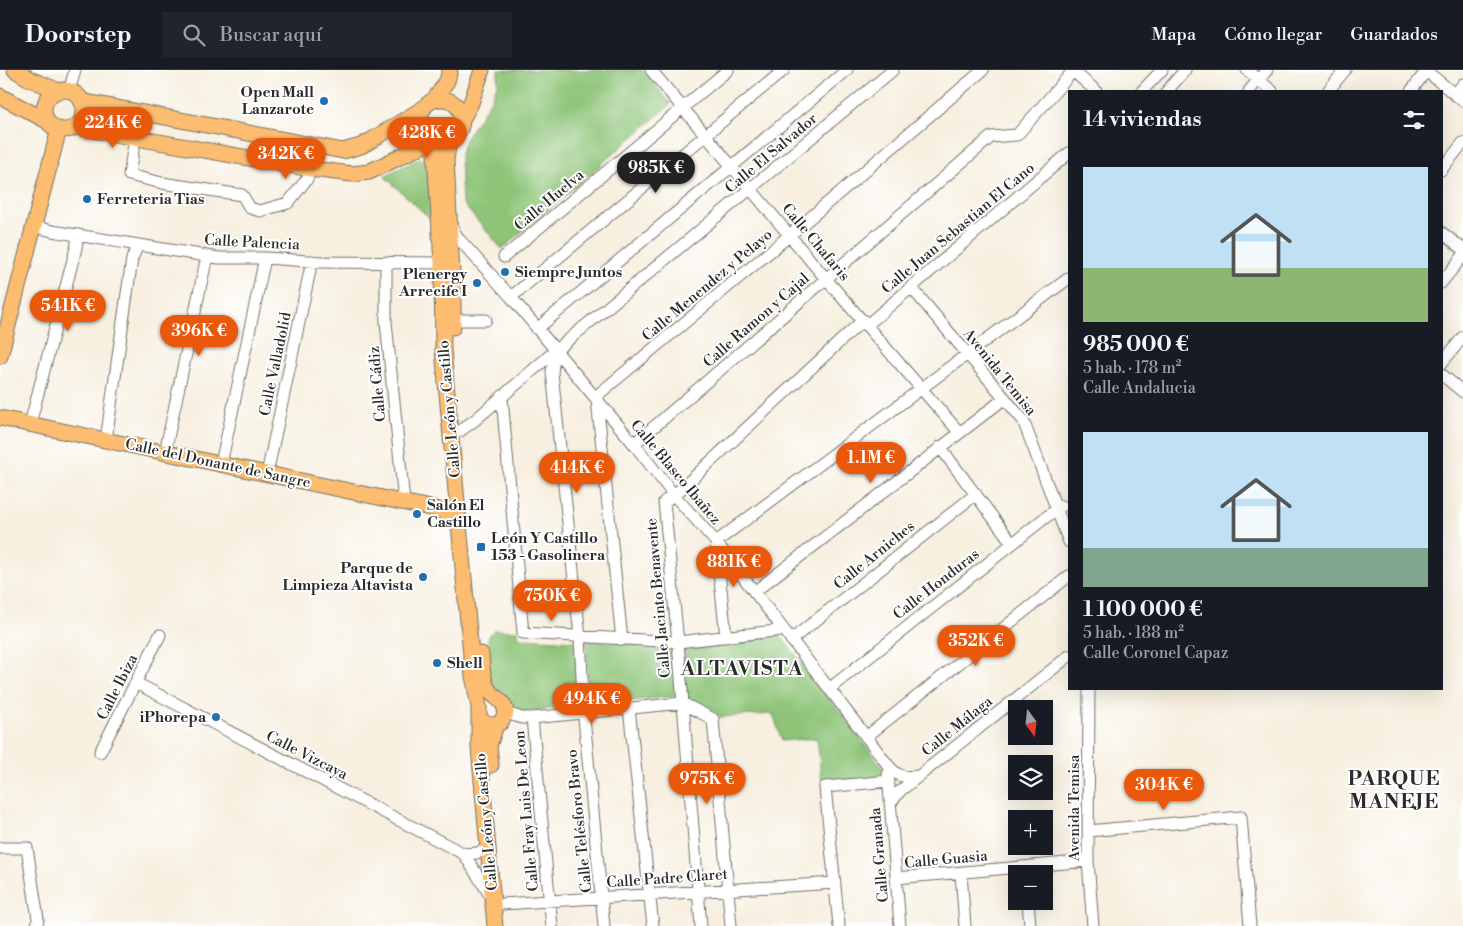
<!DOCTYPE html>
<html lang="es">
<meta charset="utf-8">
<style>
body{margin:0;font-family:"Libre Bodoni",serif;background:#20242c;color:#f1f3f6;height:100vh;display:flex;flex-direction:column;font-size:19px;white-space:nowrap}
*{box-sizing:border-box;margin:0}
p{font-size:16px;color:#9ea1a6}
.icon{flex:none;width:28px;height:28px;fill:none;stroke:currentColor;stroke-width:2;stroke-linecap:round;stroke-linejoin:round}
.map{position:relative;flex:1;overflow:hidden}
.panel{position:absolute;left:1068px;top:20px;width:375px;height:600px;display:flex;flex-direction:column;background:#171b24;border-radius:0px;box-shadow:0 5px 20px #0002}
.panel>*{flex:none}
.needle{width:32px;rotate:165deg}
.controls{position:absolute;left:1008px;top:630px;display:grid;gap:10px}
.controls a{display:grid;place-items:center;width:45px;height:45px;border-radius:0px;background:#171b24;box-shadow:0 5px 20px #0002;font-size:25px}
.price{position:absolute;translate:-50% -42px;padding:0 11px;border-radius:18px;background:#ea580c;color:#fff;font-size:16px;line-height:32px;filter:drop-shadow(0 1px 2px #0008)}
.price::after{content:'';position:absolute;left:50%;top:30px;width:15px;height:11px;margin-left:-8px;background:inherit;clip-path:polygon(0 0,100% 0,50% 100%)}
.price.on{background:#222;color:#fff}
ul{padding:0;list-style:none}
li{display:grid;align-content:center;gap:10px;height:265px;padding:0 15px}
li span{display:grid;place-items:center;height:155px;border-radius:0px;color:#555}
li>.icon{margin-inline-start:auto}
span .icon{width:90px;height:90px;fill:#fffc;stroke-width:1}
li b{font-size:21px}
h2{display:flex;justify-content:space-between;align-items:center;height:60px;padding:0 15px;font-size:21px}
header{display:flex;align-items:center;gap:30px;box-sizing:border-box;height:70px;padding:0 25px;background:#171b24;border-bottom:1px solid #363941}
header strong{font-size:24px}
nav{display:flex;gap:28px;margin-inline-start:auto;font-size:18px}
.search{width:350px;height:45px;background:#20242c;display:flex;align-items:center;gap:12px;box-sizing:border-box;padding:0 18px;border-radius:0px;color:#9ea1a6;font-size:19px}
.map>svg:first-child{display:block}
.green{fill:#8dc477;stroke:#5c7851}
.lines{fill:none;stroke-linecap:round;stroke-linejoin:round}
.minor-casing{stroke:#72706a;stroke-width:13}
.major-casing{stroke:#72706a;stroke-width:17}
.minor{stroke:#fff;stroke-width:11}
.major{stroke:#fcbd6f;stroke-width:15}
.poi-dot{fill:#1f6fb2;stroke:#fff;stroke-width:2}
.labels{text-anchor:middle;stroke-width:4;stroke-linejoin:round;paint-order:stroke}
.poi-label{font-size:15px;font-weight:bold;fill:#2b2b2b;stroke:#fff;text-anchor:start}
.street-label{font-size:15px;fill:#2b2b2b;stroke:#fff}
.district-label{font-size:20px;font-weight:bold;letter-spacing:1px;fill:#2b2b2b;stroke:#fff}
</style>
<header>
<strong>Doorstep</strong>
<div class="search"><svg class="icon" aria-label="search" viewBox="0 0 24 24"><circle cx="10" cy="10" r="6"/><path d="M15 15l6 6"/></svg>Buscar aquí</div>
<nav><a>Mapa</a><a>Cómo llegar</a><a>Guardados</a></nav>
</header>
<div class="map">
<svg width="1463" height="856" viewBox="0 0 1463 856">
<rect width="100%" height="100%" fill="#fff"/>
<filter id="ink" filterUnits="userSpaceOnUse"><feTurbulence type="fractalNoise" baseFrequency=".02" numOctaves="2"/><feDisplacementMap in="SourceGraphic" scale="10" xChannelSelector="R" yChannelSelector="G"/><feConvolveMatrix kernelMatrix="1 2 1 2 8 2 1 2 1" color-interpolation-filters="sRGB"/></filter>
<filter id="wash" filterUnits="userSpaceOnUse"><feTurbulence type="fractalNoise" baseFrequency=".0096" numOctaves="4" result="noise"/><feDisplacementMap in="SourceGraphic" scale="20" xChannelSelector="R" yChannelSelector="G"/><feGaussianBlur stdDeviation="1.12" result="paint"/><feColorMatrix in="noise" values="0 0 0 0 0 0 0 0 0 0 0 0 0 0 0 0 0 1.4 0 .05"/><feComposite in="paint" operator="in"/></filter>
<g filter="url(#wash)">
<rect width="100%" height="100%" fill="#f7efdf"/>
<path class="green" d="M498,0h144l29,34 -169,145 -40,-46 -2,-47 4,-14 5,-9 22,-33 7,-17z
M420,88l10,7 5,58 -51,-47z
M494,560l24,1 1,7 56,3 4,64 -53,7h-7l-5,-3 -6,-11 -17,-14 -6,-33 5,-17z
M780,565l104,134 1,10 -63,5 -5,-46 -35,3 -9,-27 -53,3 -3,-4 -30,-13 -6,-56z
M586,571l88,4 4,51 -89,9z"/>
</g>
<g filter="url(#ink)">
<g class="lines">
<g class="minor-casing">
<path id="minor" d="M651,0l175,209 133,153
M1072,0l24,21
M1247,0l25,21
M1425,0l38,31
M69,21l6,-21
M1142,21l20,-21
M1167,21l18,-21
M1249,21l18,-21
M1328,21l17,-21
M1411,21l16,-21
M1455,25l8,-11
M135,68l-6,37 33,8 80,12 8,13 10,3 28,-8 19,-24 4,-10
M1441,100l22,-27
M451,155l7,13 53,59 123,147 39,50 43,48 172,223c11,13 14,12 31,11
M33,156l19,5 167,27h46l58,4 119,1
M1441,162l22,17
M504,187l224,-187
M386,192v60l18,180
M1441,213l22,-27
M911,217l112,133 46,122
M511,227l273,-227
M453,250h33
M867,255l202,-172
M537,259l310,-259
M555,281l-3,21 28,265 4,81 20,208
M1441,294l22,-27
M1441,304l22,18
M502,328l21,235 155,9 106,-12
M30,354l46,-176 2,-13
M460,361l15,-11 80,-69 338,-281
M106,370l26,-181 6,-14
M634,374l357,-307 26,-2 57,-65
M940,377l72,96
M165,382l42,-196
M221,394l44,-206
M267,404l45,-213
M754,522l251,-194
M726,567l-10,-95 353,-264
M622,570l-25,-240 3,-7 190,-158 193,-165
M791,570l185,-146
M136,613l328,171 27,43
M829,619l217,-172 16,-11
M1089,619l-1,172 5,65
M629,638l24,218
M506,643l16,5h10l150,-15 31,16 18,207
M532,648l20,208
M866,667l203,-161
M100,682l60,-117
M888,704l12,152
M890,734l10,-13 169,-135
M1088,761l153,-14 9,109
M0,778h27l11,71 -1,7
M464,784l13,-1 12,-5
M961,803l4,53
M896,808l192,-17
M1028,831l2,25
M502,834l333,-21
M701,856l-23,-284 -14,-140 16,-12 183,-170
M839,856l-14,-139 64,-6"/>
</g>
<g class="major-casing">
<path id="major" d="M15,0l15,9 29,12
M44 40a20 20 0 1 1 40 0a20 20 0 1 1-40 0Z
M0,26l47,25
M420 50a21 21 0 1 1 42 0a21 21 0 1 1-42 0Z
M434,30l13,-19 3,-11
M81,31l262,50 18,-5 9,-5 54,-33
M462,49l9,-16 11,-33
M75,57l236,42 41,5 17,-2 65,-32
M452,68l-4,9 -2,13 7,132v35
M434,70l8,123 1,87 30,326 6,31v41l16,178
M0,286l59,-227
M0,348l435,91c12,3 18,7 24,18
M479,647c6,9 14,10 22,5l5,-9c-1,-13 -12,-15 -18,-24 -6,-10 -6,-24 -7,-35
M491,695l-2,-19 7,-21"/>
</g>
<use href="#minor" class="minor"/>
<use href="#major" class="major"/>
</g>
</g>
<g class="poi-dot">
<circle cx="324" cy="31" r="5"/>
<circle cx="87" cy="129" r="5"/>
<circle cx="505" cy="202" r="5"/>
<circle cx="477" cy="213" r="5"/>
<circle cx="417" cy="444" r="5"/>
<rect x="476" y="472" width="10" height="10" rx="2.5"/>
<circle cx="423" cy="507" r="5"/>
<circle cx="437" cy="593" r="5"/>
<circle cx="216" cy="647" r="5"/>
</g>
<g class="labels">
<g class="poi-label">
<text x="314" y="27" text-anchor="end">Open Mall<tspan x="314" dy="17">Lanzarote</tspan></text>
<text x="97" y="134">Ferreteria Tias</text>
<text x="515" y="207">Siempre Juntos</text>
<text x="467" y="209" text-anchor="end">Plenergy<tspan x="467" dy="17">Arrecife I</tspan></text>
<text x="427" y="440">Salón El<tspan x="427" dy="17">Castillo</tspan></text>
<text x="491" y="473">León Y Castillo<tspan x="491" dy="17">153 - Gasolinera</tspan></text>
<text x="413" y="503" text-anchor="end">Parque de<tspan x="413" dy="17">Limpieza Altavista</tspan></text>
<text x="447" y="598">Shell</text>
<text x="206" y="652" text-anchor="end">iPhorepa</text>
</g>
<g class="street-label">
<text transform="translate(771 83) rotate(-40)" y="5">Calle El Salvador</text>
<text transform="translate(549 130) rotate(-40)" y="5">Calle Huelva</text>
<text transform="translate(958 158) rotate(-40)" y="5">Calle Juan Sebastian El Cano</text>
<text transform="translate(252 172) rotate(3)" y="5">Calle Palencia</text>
<text transform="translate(816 172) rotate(50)" y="5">Calle Chafaris</text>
<text transform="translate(707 215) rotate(-40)" y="5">Calle Menendez y Pelayo</text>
<text transform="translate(756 250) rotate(-41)" y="5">Calle Ramon y Cajal</text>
<text transform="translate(275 294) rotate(-78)" y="5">Calle Valladolid</text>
<text transform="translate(1000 302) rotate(51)" y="5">Avenida Temisa</text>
<text transform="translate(377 314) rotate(-95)" y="5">Calle Cádiz</text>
<text transform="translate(449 339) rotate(-95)" y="5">Calle León y Castillo</text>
<text transform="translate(218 393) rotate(12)" y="5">Calle del Donante de Sangre</text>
<text transform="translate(676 402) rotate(50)" y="5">Calle Blasco Ibañez</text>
<text transform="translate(874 485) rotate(-39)" y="5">Calle Arniches</text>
<text transform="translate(936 514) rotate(-38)" y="5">Calle Honduras</text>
<text transform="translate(658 528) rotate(-95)" y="5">Calle Jacinto Benavente</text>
<text transform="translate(117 617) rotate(-63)" y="5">Calle Ibiza</text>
<text transform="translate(957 656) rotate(-39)" y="5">Calle Málaga</text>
<text transform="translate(307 685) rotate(27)" y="5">Calle Vizcaya</text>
<text transform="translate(1074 738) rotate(-90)" y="5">Avenida Temisa</text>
<text transform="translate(526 741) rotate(-95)" y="5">Calle Fray Luis De Leon</text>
<text transform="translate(579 751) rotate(-96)" y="5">Calle Telésforo Bravo</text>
<text transform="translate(486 752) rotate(-95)" y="5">Calle León y Castillo</text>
<text transform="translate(879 785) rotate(-95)" y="5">Calle Granada</text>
<text transform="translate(946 789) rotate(-5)" y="5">Calle Guasia</text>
<text transform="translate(667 808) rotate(-4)" y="5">Calle Padre Claret</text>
</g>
<g class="district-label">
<text x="742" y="605">ALTAVISTA</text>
<text x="1394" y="715">PARQUE<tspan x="1394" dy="23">MANEJE</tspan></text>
</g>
</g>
</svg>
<div class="controls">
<a><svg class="needle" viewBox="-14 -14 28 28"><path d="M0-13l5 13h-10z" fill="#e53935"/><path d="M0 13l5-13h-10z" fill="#9ea1a6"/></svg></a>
<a><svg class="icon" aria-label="layers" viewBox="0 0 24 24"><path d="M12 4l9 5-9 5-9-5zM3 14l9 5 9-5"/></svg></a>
<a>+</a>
<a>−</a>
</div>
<b class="price" style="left:113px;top:79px">224K €</b>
<b class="price" style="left:427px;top:89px">428K €</b>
<b class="price" style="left:286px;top:110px">342K €</b>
<b class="price on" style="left:656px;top:124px">985K €</b>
<b class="price" style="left:68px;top:262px">541K €</b>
<b class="price" style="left:199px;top:287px">396K €</b>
<b class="price" style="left:871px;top:414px">1.1M €</b>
<b class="price" style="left:577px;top:424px">414K €</b>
<b class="price" style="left:734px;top:518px">881K €</b>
<b class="price" style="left:552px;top:552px">750K €</b>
<b class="price" style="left:976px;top:597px">352K €</b>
<b class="price" style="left:592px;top:655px">494K €</b>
<b class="price" style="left:707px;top:735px">975K €</b>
<b class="price" style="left:1164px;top:741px">304K €</b>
<section class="panel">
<h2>14 viviendas<svg class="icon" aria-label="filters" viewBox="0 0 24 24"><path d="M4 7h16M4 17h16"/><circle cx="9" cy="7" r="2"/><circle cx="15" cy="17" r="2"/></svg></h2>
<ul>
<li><span style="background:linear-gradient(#bfe0f5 65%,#8fb573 0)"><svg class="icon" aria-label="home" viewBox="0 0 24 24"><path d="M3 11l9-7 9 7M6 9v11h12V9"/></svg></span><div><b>985 000 €</b><p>5 hab. · 178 m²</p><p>Calle Andalucia</p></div></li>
<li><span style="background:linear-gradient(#bfe0f5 75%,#7fa58c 0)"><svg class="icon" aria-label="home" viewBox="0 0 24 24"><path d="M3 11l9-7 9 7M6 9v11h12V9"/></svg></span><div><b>1 100 000 €</b><p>5 hab. · 188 m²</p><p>Calle Coronel Capaz</p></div></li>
</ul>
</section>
</div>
